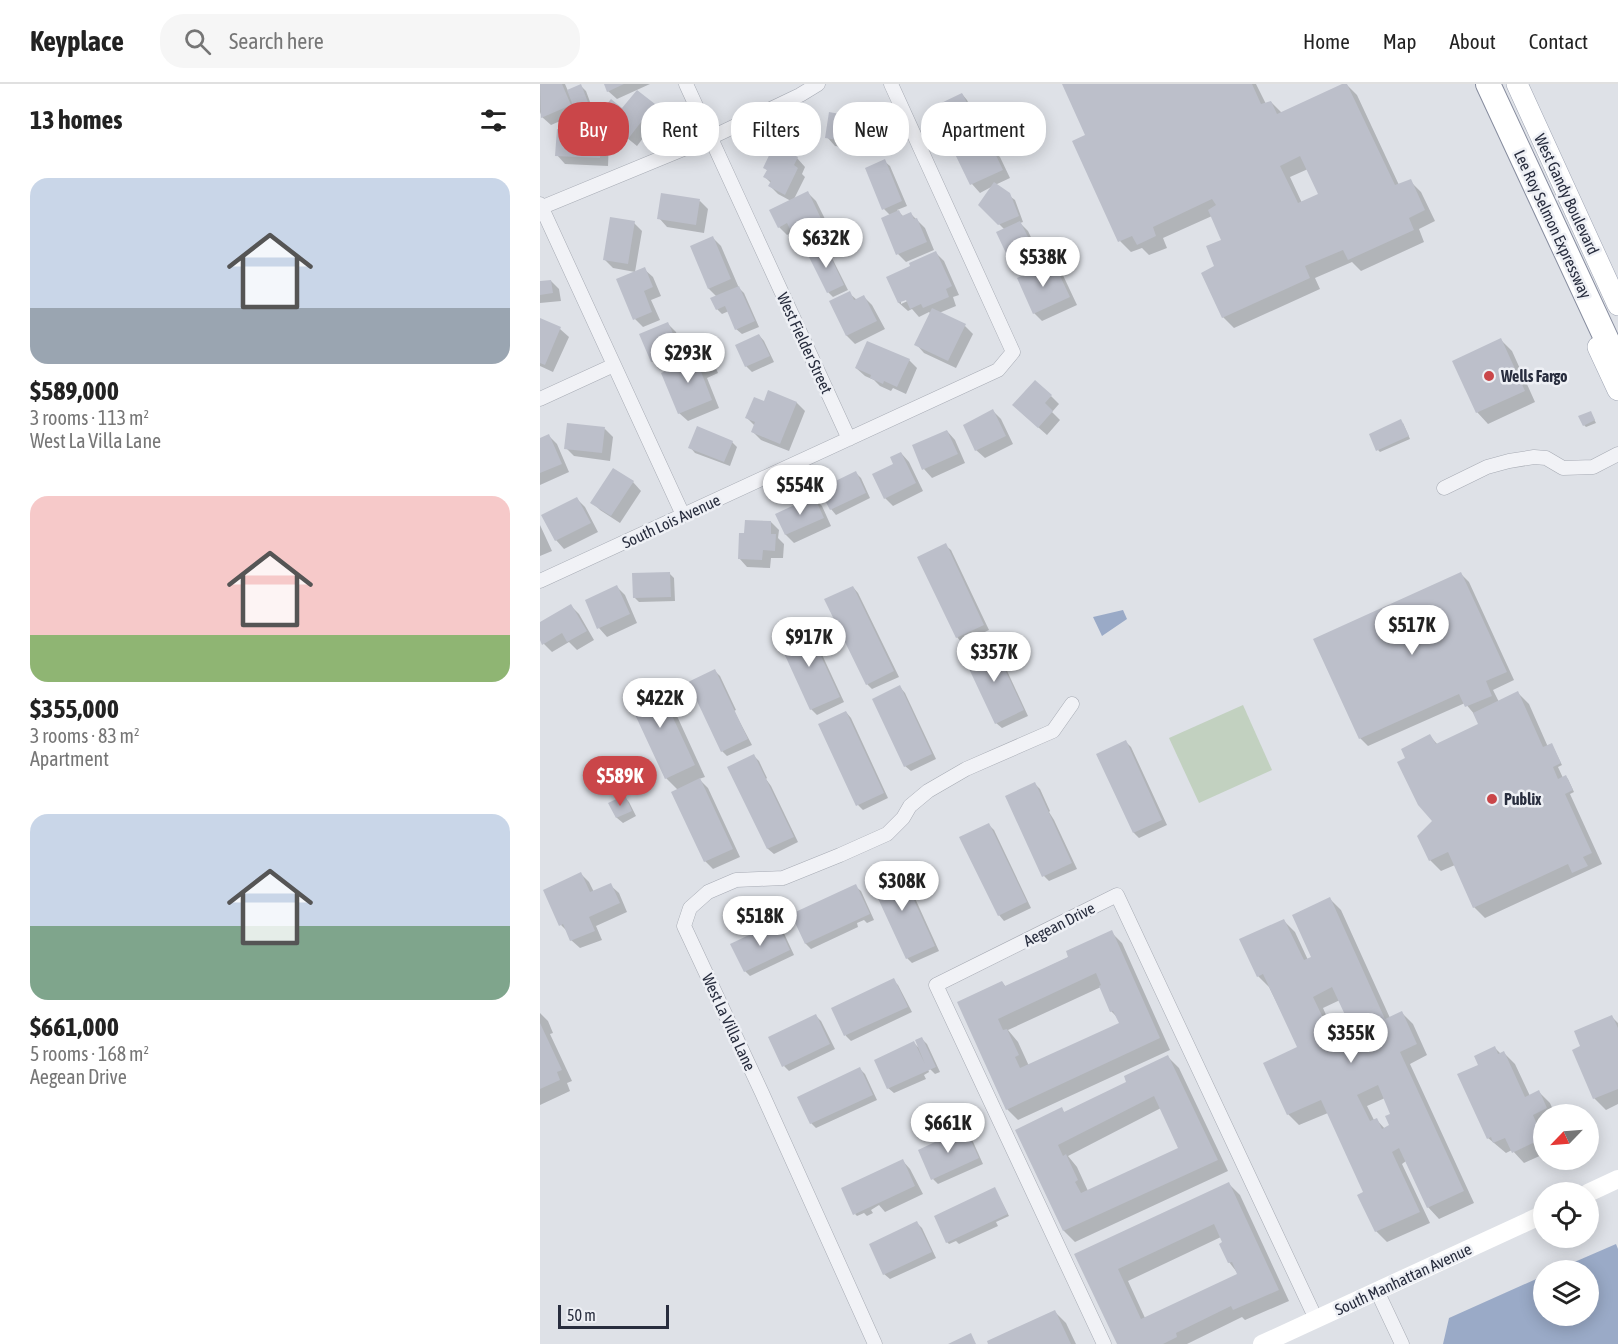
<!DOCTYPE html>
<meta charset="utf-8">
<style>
body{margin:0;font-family:"Asap Condensed",sans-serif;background:#f6f6f6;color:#222;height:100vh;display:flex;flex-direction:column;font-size:22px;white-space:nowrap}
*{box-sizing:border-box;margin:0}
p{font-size:20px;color:#767676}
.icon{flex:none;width:33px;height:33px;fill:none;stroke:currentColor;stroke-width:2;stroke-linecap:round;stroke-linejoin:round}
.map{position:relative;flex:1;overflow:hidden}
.drawer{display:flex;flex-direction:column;background:#fff;width:540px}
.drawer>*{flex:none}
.banner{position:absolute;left:18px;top:18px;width:570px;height:54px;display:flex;gap:12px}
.needle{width:39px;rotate:245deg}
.fabs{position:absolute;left:993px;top:1020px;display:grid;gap:12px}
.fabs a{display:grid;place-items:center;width:66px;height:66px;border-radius:50%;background:#fff;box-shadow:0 3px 15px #0003;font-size:30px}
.scale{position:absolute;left:18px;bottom:15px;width:111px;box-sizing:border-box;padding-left:6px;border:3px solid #282d3e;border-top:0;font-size:16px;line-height:21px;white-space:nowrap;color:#282d3e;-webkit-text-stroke:4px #eef0f5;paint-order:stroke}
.price{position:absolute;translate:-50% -51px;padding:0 14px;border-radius:21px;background:#fff;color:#222;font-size:20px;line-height:39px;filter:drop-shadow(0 2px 3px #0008)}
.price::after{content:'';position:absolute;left:50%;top:36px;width:18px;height:14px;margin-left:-9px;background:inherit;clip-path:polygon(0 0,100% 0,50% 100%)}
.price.selected{background:#ca4649;color:#fff}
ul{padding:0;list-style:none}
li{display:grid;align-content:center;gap:12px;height:318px;padding:0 30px}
li span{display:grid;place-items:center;height:186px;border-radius:18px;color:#555}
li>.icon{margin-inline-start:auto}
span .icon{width:108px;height:108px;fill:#fffc;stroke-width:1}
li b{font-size:26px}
h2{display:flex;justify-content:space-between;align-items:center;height:72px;padding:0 30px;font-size:26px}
.tag{padding:0 21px;border-radius:24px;background:#fff;box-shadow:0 3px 15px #0003;font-size:21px;line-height:54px}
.tag.selected{background:#ca4649;color:#fff}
header{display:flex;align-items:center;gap:36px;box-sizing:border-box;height:84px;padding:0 30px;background:#fff;border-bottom:2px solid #e0e0e0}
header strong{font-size:28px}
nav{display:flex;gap:33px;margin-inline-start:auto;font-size:21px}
.search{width:420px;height:54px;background:#f6f6f6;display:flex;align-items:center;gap:15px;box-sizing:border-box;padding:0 21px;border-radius:24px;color:#767676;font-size:22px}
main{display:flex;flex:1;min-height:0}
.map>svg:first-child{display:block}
.green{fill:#c2d1c0}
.water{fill:#9aaac7}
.shadow{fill:#0003;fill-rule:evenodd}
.building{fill:#bcbfca;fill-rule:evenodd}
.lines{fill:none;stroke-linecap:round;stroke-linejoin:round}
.minor-casing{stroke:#a7abb4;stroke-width:15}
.primary-casing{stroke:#9ea4b3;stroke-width:22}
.motorway-casing{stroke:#868c9e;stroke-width:26}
.minor{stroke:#f1f2f6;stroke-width:14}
.secondary{stroke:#fff;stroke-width:18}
.primary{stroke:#fff;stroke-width:21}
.motorway{stroke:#fff;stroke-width:24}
.poi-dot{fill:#ca4649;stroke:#eef0f5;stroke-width:2}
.labels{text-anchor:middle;stroke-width:5;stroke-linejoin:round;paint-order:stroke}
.street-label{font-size:16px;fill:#282d3e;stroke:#eef0f5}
.poi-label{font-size:16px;font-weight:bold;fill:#282d3e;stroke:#eef0f5;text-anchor:start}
</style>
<header>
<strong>Keyplace</strong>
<div class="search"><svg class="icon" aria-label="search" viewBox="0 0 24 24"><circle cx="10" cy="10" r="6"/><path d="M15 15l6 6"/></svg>Search here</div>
<nav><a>Home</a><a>Map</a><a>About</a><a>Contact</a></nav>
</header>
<main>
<section class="drawer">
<h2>13 homes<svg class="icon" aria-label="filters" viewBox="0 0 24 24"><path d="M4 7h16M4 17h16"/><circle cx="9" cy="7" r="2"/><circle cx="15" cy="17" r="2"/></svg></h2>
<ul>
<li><span style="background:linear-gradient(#c9d6e8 70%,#9aa5b1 0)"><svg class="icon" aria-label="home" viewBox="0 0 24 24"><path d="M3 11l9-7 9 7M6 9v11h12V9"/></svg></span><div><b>$589,000</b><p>3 rooms · 113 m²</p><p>West La Villa Lane</p></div></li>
<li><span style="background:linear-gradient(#f6c9c9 75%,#8fb573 0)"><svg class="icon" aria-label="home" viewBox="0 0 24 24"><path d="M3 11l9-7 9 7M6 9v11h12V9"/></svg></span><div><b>$355,000</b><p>3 rooms · 83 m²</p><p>Apartment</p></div></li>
<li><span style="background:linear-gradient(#c9d6e8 60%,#7fa58c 0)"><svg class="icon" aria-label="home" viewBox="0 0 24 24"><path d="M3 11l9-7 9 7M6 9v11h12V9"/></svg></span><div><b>$661,000</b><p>5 rooms · 168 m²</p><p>Aegean Drive</p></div></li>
</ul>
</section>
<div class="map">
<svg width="1078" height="1260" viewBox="0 0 1078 1260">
<rect width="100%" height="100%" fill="#dee1e7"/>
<path class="green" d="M703,621l29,65 -73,33 -30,-65z"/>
<path class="water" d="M583,526l4,9 -25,17 -9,-19z
M1076,1160l2,5v95h-175l6,-26 94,-42 1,40h44v-46h-32z"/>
<path class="shadow" d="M0,0h25l3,7 13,-5 5,5 7,19 -12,5 -2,-2 -28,12 -9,-8 -2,-5z
M65,0h45l-33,15 -9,-8z
M524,0h192l10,20 5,-2 11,11 64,-29 11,11 42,90 11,-4 11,11 14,29 -16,8 5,13 -63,29 -9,-9 -37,16 5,11 -86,39 -11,-11 -7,-50 7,-27 -11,-24 -49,22 4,10 -18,7 -7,-7 -11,4 -11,-11 -33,-105zM768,85l12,25 -18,9 -12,-26z
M97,8l25,21 -25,33 -26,-21 4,-5 -11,-10h19z
M422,10l5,6 16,33 -15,7 -16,-20 -3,2 -5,-6 -5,-10z
M333,37l8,8 -4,24 -42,-7 -8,-9z
M52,41l17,16 -1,25 -43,-2 -8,-9 18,-24z
M436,59l8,10 8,-4 8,8 10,21 -15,7 20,15 8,22 -3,1 8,8 17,35 8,-3 8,8 16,34 -35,16 -8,-8 -10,-37 -9,-8 -17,-35 7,-3 -25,-25 13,-19 -13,7 -8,-9 -16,-32z
M257,74l8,9 -3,7 3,3 -11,22 14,-6 8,8 17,34 -27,13 -9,-8 -4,-8 -6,3 -8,-8 12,-26 -13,-7 -8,-8 1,-3 -6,-6 3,-6 -4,-4z
M344,77l6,5 17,40 -10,4 7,7 7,-3 14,14 9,22 -28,12 -8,-8 -8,-39 -6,-6z
M160,117l8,8 -4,24 -37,-6 -8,-9z
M94,139l8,8 -7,41 -22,-4 -8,-8z
M173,154l8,8 18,42 5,5 15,34 -17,7 -6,-5 -7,-18 -7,3 -5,-5v-12l-8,-8 -17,-42z
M284,163l5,5 19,38 -15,7 -5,-5z
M396,169l8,8 15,34 -6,2 3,9 -17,7 26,13 8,8 -17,34 -32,-15 -8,-9 15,-30 -2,-2 -10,5 -7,-8 -4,2 -9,-8 -11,-25zM374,214l-13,6v-3z
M104,185l9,8 8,19 -10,4 9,20 -17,7 -8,-8z
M11,197l8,8 2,12 -21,2v-20z
M309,209l8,7 7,-3 8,8 13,24 -30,15 -8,-8 -16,-34z
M0,236l20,9 9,8 -16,35 -13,-6z
M128,240l8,8 13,31 17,-7 8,8 4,9 -11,5 12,30 -31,13 -9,-8 -9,-42 -4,-4 -6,3 -8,-9z
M219,251l5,6 10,21 -22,10 -6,-6z
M961,256l11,11 23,51 -47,22 -11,-12z
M369,276l8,8 -11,26 -13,-6 -2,3 -11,-5 -6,-6 -9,-4 -9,-8z
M229,308l28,11 8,8 -16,40 -28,-11 -8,-8 2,-6 -8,-8 18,-16z
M511,312l8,8 -7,8 8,8 -13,15 -25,-22z
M453,327l8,8 12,25 -28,14 -9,-8z
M1052,331l4,8 -10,4 -2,-2z
M863,339l7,16 -30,13 -2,-2z
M65,345l8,8 -3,24 -36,-5 -8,-8z
M407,347l8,9 10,23 -33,15 -8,-9 -10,-23z
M9,352l8,8 12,28 -29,13v-45z
M192,358l5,5 -7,19 -35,-13 -5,-6z
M361,369l8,9 14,29 -30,15 -8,-8 10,-34z
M316,389l5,5 9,20 -34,17 -5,-6z
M93,398l8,9 -21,32 -20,-13 -8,-8z
M274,414l8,8 9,20 -37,17 -8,-8 -9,-20z
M37,415l8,8 13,25 -34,17 -8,-9z
M231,438l8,8 -1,8 6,6 -1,14h-12l-1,10 -23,-1 -8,-9z
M0,441l12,26 -12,5z
M405,461l6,5 38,80 -27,13 -5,-6z
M129,489l5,5 1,23 -36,1 -5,-5z
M921,490l8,8 45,98 -21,10 6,12 19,-9 11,11 19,43h5l9,18 -4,2 5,11 3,-1 2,2 6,13 -4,2 32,70 -117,54 -11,-11 -19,-42 -14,6 -11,-11 4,-39 -27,-62 23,-23 8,9 42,-21 -5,-9 -10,-12 -97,43 -8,-8z
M77,503l8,8 12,28 -30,14 -8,-9 -12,-27z
M313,503l5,6 41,84 -27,12 -5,-5z
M31,522l8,8 15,26 -17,10 -8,-8 -17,10 -8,-8 -4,-7v-13z
M267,544l5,5 32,69 -27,13 -6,-6z
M451,560l6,5 31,67 -26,12 -6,-5z
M175,587l5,5 16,34 -2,1 18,34 -25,11 -5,-5z
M115,597l11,11 39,85 -6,2 9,9 32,69 -27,12 -8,-8 -27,-71 -12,-12z
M360,603l5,6 31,66 -25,12 -6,-5z
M306,628l5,6 37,80 -25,12 -5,-5z
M586,658l5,5 36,78 -28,13 -5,-5z
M214,672l5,5 8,17 -1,1 5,7 27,56 -24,12 -6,-5 -39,-82z
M495,700l5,5 10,22 -1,1 5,8 23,49 -28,12 -5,-5 -23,-48z
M84,713l5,5 7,14 -13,7 -6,-5 -7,-15z
M449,741l5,5 37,78 -27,13 -5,-6z
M358,783l5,5 7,15 -1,1 2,4 3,4 25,55 -27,12 -5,-5z
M41,790l8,8 5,10 16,-7 9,8 8,19 -31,14 6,14 -22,8 -9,-8 -3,-8 -7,-7z
M315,802l6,5 13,29 -7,3 -3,-3 -7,3 1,4 -47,22 -5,-5 -13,-29z
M790,815l11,11 49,108 12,-5 11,11 14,31 -17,9 64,139 -35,16 -11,-12 -22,-46 -4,3 28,59 -43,19 -11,-11 -11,-38 -37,-80 -29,12 -11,-11 11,-67 -30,-60 -11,-11 25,-56 12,12 13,28 5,-2zM800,916l8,17 -17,9 -8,-18zM845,1014l7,16 -1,12 -6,3 -9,-10 -2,1 -7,-14z
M236,839l6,6 12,26 -44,21 -5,-5z
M571,848l11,11 48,107 -152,70 -11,-11 -48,-106 43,-21 4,5 63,-30zM561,903l10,24 8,8 2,4 -92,43 -11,-24 -10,-12z
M353,896l5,5 14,27 -61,29 -5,-5 -13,-27z
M0,929l8,8 5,12 -3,1 22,47 -5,2 3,8 -30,14z
M276,932l5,5 14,28 -46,22 -5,-5z
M1072,933l6,6v81l-12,6 -12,-12 -12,-51z
M382,955l5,5 13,28 -5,2 -8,-8 2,6 -5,3 2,4 -32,14 -6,-5 26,-45 7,7z
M955,964l6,6 3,-1 11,11 15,32 9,-4 11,11 5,11h-11v40l-20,9 -12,-13 -6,3 -18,-15 -8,-72z
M628,973l11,11 49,103 -153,71 -11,-11 -47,-101 44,-21 4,4 63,-31zM621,1024l18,41 -91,42 -11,-24 -9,-11z
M320,985l5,5 12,26 -61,28 -5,-5z
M425,1046l5,5 13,29 -45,20 -5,-5z
M362,1076l8,9 13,25 -38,18 -6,-7 -8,5 2,3 -6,3 -3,-3 -7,3 -2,-2z
M689,1100l11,11 49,106 -44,19 -3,-3 -55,27h-69l-42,-89zM681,1153l8,25 10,13 -94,43 -17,-37z
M455,1105l14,27 -13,6 2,4 -39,18 -3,-3 -7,3 -2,-2z
M377,1139l5,5 14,30 -46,21 -6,-5z
M515,1228l11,11 10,21h-86z"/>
<path class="building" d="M0,0h22l9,21 -30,13z
M41,0l8,21 -14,6 -8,-21z
M64,0h20l-17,8z
M522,0h190l9,20 10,-3 6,13 65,-30h5l48,101 16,-6 14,31 -16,8 5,12 -66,30 -5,-10 -38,16 5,12 -88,40 -21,-45 13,-7 -8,-20 15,-6 -13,-30 8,-5 -4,-6 -59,28 3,9 -19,9 -5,-9 -14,6 -46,-101 13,-6zM760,72l18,38 -20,9 -18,-37z
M97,6l18,14 -27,35 -19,-14 5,-6 -12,-9 9,-11 11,9z
M422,9l17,34 -17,9 -15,-21 -5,2 -5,-12z
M289,28l44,8 -4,25 -44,-7z
M34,39l19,1 -1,7h10l-2,27 -45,-2 2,-27 16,1z
M436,57l5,12 11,-6 11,23 -33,15 -16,-33z
M234,61l24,12 -4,8 4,3 -13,27 -17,-9 3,-5 -8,-4 4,-7 -4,-2z
M345,75l17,42 -20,9 -17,-42z
M454,98l16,11 9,23 -21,9 -20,-20z
M268,107l17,36 -29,14 -9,-18 -9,5 -9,-18z
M121,109l39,6 -4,26 -39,-6z
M359,126l3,6 9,-4 3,7 3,-1 10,24 -31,13 -15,-37z
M70,133l25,4 -7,43 -25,-4z
M480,137l18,36 -25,11 -17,-36z
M173,152l18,43 -23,10 -18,-43z
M285,161l19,40 -17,8 -20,-40z
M396,167l16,35 -6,3 3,8 -26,11 -2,-4 -11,5 -4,-9 -8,3 -12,-26 24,-11 -1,-3z
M513,177l17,36 -37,17 -16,-36z
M105,183l8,20 -9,4 8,21 -19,8 -17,-41z
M11,196l2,13 -13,2v-14z
M199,202l16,35 -20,9 -10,-24 -9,4 -6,-12z
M310,207l4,9 10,-5 13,26 -31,15 -17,-35z
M392,224l34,16 -18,37 -34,-16z
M0,234l21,9 -16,38 -5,-2z
M128,238l16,37 -20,8 -4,-9 -9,4 -12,-28z
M219,250l11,22 -25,11 -10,-22z
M961,254l24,53 -49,22 -24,-52z
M327,257l43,18 -13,28 -13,-6 -1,3 -13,-6 1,-3 -16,-7z
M166,270l4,11 -10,4 12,31 -34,14 -17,-41z
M495,296l17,15 -7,8 8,8 -15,17 -26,-23z
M228,306l29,12 -17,42 -29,-12 4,-10 -10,-4 9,-21 10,4z
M453,325l13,27 -31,15 -12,-26z
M1051,327l4,9 -12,6 -5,-10z
M861,335l8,17 -33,15 -7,-17z
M27,339l38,4 -3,26 -38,-4z
M157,342l36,15 -9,21 -36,-14z
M407,346l11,24 -36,16 -10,-25z
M9,350l13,30 -22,9v-35z
M361,368l15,31 -32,16 -12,-25 21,-10 -3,-7z
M73,384l21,13 -23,35 -21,-13z
M316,387l10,22 -36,17 -11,-21z
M274,412l10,22 -39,17 -10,-21z
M37,413l14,26 -36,18 -14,-26z
M205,436l26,1v13h5l-1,17 -12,-1 -1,10 -24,-1 1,-26h5z
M406,459l38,82 -28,13 -39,-81z
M130,488l1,25 -38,1 -1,-25z
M921,488l46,100 -21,9 6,15 -27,11 -6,-13 -100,45 -46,-100z
M77,501l13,29 -33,15 -12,-29z
M313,502l41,85 -28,14 -42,-86z
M31,520l16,27 -20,11 -5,-9 -20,12 -2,-5v-18z
M267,542l33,71 -30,13 -32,-70z
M452,558l32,68 -29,14 -32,-68z
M175,585l33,70 -27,13 -33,-70z
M115,595l40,86 -30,14 -40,-86z
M360,601l32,69 -28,13 -32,-68z
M978,607l25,56 9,-4 9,20 -8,4 5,12 8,-4 7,15 -8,4 27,59 -9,4 5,9 -16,7 -4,-9 -95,44 -25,-56 -19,9 -12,-25 15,-15 -14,-16 -21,-43 8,-4 -4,-9 29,-15 6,10 42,-20 -5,-11z
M306,627l38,82 -28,13 -38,-82z
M586,656l36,80 -29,13 -37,-79z
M214,670l40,83 -27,12 -40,-82z
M160,694l33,71 -29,13 -33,-70z
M495,698l37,81 -30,14 -37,-81z
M85,711l7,16 -16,7 -8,-15z
M449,739l38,79 -29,14 -39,-79z
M358,781l37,81 -29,13 -37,-80z
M41,788l9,20 21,-9 9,20 -31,14 6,14 -25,10 -7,-17 -4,2 -16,-36z
M316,800l14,30 -65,30 -14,-30z
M790,813l55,122 17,-8 15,33 -17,8 64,139 -37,17 -28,-60 -7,4 28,60 -45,20 -18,-37 6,-3 -42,-92 -34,15 -24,-52 34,-16 -34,-73 -6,3 -18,-38 45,-20 20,41 7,-3 -19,-42zM792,903l14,30 -19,9 -14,-29zM838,1001l12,29 -5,2 4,9 -7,4 -5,-11 -7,3 -13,-26z
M237,838l13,28 -46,22 -14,-28z
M572,846l48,108 -154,72 -49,-108 45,-21 3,5 63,-29 -2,-6zM556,889l5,12 -2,1 11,26 3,-1 6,12 -99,45 -5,-11 4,-2 -12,-26 -4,1 -5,-11z
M354,894l14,29 -64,29 -13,-28z
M276,930l14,30 -48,23 -14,-30z
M1072,931l6,13v61l-25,10 -21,-49 8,-4 -6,-15z
M0,939l22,47 -5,2 3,8 -20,9z
M382,953l14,30 -49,22 -13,-29 40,-19 11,23 -10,-24z
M955,962l3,8 6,-3 21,46 14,-7 8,18 -14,7 10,23 -31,15 -7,-15 -12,5 -2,-6 -4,2 -30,-65 21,-9 -4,-9z
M628,971l50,105 -155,71 -48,-101 47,-23 2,5 62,-30 -2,-6zM614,1012l24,52 -97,45 -6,-11 3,-2 -12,-26 -3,2 -5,-11z
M320,983l13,28 -63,29 -13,-27z
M425,1044l14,30 -48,22 -13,-30z
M363,1075l12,27 -62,29 -12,-27z
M689,1098l50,108 -46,20 -2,-4 -55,27 1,4 -14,7h-46l-43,-90zM674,1140l8,18 -3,2 9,19 4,-1 5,12 -96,45 -23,-50z
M455,1103l13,27 -62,29 -12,-27z
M377,1137l15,31 -49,23 -14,-31z
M515,1226l16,34h-83l-1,-3z
M431,1249l5,11h-28z"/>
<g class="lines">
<g class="minor-casing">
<path id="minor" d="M146,0l163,355
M0,120l143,311
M0,124l170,-70 90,-43 18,-11
M0,315l74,-34
M904,404l43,-21 22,-6 25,-4 12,1 17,10 30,-1 25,-13
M0,497l458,-211 15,-18 -122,-268
M837,1207l25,53
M335,1260l-113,-251 -78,-167 6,-18 18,-16 28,-12 47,-2 57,-23 47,-21 16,-16 7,-12 18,-15 38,-22 87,-38 19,-27
M564,1260l-168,-359 181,-90 199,424"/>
</g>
<g class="primary-casing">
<path id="primary" d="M977,0l101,221
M1058,263l20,43"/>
</g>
<g class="motorway-casing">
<path id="motorway" d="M948,0l130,280"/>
</g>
<use href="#minor" class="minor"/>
<path class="secondary" d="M1048,1109l30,-14
M722,1260l282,-130"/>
<use href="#primary" class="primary"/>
<use href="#motorway" class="motorway"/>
</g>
<g class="poi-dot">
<circle cx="949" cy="292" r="6"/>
<circle cx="952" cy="715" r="6"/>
</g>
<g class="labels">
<g class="street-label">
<text transform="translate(1027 110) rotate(65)" y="6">West Gandy Boulevard</text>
<text transform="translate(1013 140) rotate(65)" y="6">Lee Roy Selmon Expressway</text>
<text transform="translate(265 259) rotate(65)" y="6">West Fielder Street</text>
<text transform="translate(131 437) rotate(-25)" y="6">South Lois Avenue</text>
<text transform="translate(519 840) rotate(-27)" y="6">Aegean Drive</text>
<text transform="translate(189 938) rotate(65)" y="6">West La Villa Lane</text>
<text transform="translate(863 1195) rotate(-25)" y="6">South Manhattan Avenue</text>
</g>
<g class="poi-label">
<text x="961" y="298">Wells Fargo</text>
<text x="964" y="721">Publix</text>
</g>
</g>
</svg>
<div class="fabs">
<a><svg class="needle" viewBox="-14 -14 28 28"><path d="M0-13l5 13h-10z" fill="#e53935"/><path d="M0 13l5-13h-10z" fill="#767676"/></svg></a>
<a><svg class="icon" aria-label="locate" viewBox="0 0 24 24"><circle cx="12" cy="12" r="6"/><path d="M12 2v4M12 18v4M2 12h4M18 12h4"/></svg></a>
<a><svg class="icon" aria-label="layers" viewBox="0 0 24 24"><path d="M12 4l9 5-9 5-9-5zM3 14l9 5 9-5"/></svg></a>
</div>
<div class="scale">50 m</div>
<b class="price" style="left:286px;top:185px">$632K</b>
<b class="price" style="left:503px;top:204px">$538K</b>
<b class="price" style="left:148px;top:300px">$293K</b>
<b class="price" style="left:260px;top:432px">$554K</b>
<b class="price" style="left:872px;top:572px">$517K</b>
<b class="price" style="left:269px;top:584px">$917K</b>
<b class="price" style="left:454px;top:599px">$357K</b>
<b class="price" style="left:120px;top:645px">$422K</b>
<b class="price selected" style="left:80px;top:723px">$589K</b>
<b class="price" style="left:362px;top:828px">$308K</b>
<b class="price" style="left:220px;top:863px">$518K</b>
<b class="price" style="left:811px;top:980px">$355K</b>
<b class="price" style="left:408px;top:1070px">$661K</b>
<div class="banner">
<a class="tag selected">Buy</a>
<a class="tag">Rent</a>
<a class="tag">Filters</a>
<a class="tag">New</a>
<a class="tag">Apartment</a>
</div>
</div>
</main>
